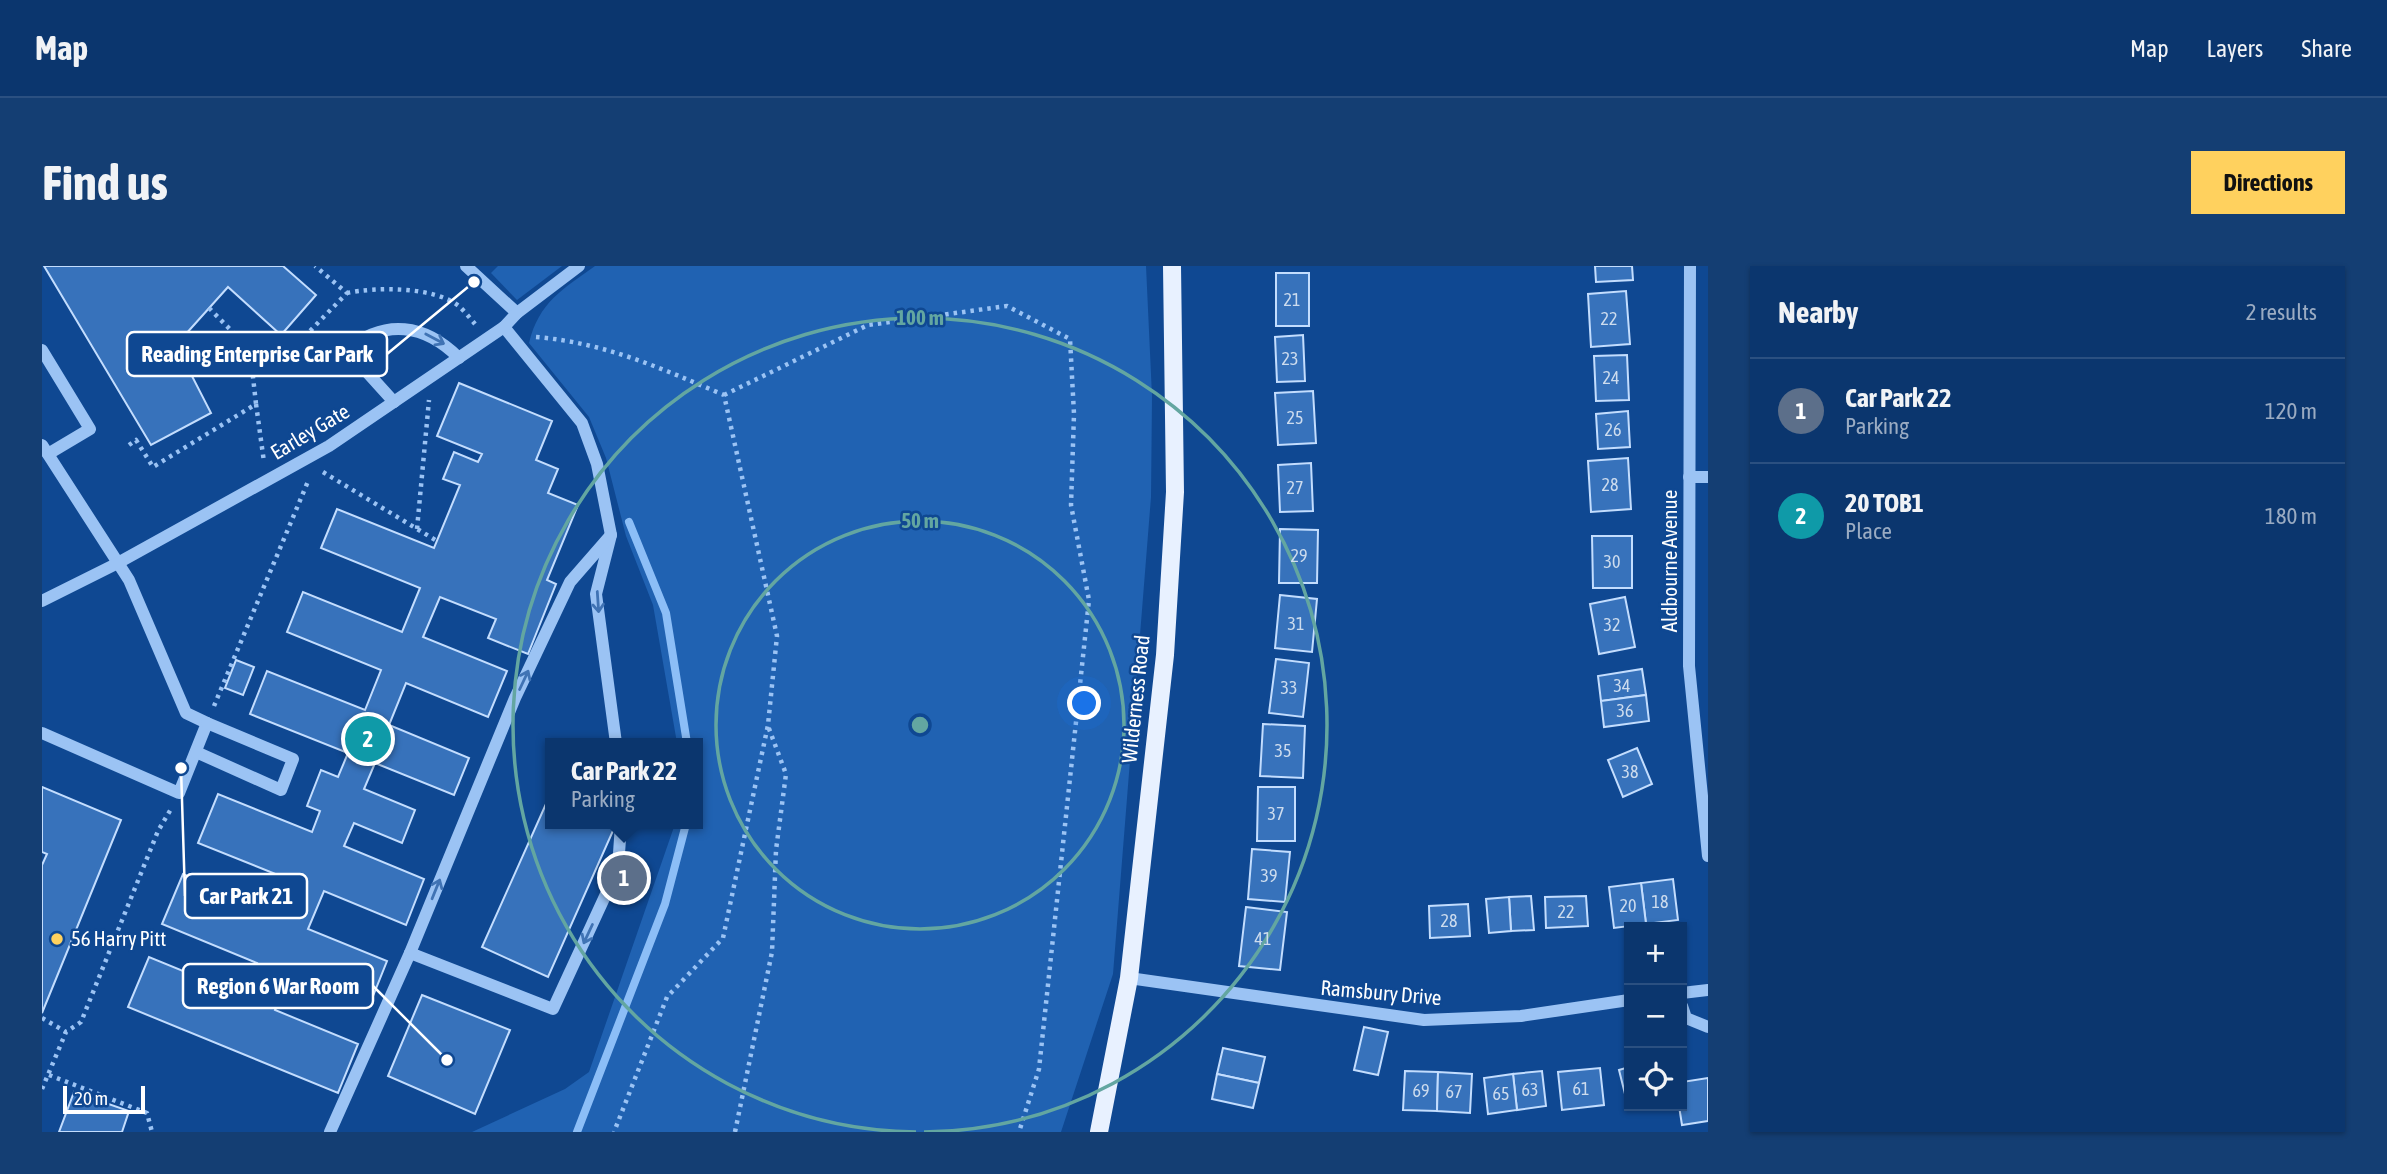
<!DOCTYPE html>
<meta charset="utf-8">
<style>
:root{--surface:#0b366e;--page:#143e73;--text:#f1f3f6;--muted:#9aabc2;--line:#2b5081;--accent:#ffd15e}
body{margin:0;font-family:"Asap Condensed",sans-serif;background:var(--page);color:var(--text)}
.controls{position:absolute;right:21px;bottom:21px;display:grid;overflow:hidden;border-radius:0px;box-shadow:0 2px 5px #0004}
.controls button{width:63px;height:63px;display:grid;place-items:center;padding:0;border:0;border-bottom:2px solid var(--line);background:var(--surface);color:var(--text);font:35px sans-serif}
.scale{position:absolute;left:21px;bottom:18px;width:82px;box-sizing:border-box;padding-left:7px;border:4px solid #fff;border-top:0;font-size:19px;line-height:24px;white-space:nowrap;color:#fff;-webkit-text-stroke:5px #0f4892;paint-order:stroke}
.you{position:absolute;left:1043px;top:438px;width:24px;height:24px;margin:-18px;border:5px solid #fff;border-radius:50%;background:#1a73e8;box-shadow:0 0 0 10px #1a73e833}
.badge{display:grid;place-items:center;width:46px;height:46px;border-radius:50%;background:var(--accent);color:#fff;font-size:23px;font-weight:700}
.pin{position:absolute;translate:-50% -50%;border:4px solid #fff;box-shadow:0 2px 7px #0006}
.popup{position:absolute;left:503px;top:472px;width:158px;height:91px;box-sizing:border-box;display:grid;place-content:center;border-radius:0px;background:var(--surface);filter:drop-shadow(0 2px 5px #0005);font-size:23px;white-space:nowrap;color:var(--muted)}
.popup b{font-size:26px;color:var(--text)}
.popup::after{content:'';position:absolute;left:50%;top:100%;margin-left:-14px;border:14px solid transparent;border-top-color:var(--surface)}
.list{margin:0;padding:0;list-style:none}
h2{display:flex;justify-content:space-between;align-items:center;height:91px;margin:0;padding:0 28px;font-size:30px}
h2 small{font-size:23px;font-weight:400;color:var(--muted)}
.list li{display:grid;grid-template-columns:46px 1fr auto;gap:21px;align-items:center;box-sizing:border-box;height:105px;padding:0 28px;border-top:2px solid var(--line)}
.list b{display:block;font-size:26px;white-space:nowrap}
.list p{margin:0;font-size:23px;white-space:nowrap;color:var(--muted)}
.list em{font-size:23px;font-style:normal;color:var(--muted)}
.icon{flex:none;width:38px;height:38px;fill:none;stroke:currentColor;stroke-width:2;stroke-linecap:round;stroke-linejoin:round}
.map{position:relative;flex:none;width:1666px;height:866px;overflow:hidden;border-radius:0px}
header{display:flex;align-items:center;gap:42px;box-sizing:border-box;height:98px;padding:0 35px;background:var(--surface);border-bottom:2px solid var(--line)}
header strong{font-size:33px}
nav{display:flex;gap:38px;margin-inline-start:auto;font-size:24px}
.intro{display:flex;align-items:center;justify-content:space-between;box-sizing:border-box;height:168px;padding:0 42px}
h1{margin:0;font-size:49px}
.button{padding:18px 32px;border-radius:0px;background:var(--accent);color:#111;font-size:24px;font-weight:700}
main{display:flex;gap:42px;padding:0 42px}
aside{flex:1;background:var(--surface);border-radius:0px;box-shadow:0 2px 5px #0004}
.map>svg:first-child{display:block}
.green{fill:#2062b2}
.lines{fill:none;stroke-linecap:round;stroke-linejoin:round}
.stream{stroke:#8cbef7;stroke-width:8}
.building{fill:#3772bb;stroke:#c3ddfe;stroke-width:2}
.path{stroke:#9bc3f4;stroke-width:4.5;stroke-dasharray:3.5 5;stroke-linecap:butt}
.minor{stroke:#9bc3f4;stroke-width:12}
.major{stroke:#e8f1ff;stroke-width:18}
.oneway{stroke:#4073b4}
.ring{fill:none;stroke:#63a6a1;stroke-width:3.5}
.poi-dot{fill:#ffd15e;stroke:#0f4892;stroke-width:2.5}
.labels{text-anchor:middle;stroke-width:5;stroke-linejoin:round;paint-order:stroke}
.number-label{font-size:18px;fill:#cddcee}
.street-label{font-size:21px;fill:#fff;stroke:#0f4892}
.poi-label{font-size:21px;fill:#fff;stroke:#0f4892;text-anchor:start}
.centre{fill:#63a6a1;stroke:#0f4892;stroke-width:3.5}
.ring-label{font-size:21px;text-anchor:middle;font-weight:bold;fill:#63a6a1;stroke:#0f4892;stroke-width:5;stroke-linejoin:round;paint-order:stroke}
.leader{fill:none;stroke:#fff;stroke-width:2.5}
.callout-dot{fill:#fff;stroke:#0f4892;stroke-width:2.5}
.callout{fill:#0f4892;stroke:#fff;stroke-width:2.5}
.callout-label{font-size:23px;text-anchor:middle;font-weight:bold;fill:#fff}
</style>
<header>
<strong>Map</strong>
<nav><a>Map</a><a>Layers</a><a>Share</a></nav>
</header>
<div class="intro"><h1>Find us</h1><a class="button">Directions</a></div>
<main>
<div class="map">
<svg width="1666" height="866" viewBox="0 0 1666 866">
<rect width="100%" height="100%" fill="#0f4892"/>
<g class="green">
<polygon points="456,0 520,0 475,34 449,7"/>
<path d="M553,0H1104L1110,130L1109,231L1071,708L1019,866H430L523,823L547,806L633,558H656V477H635L611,339L584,270L564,192L547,151L487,77C497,36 521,23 553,0Z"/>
</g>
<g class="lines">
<g class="stream">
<polyline points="587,256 624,347 645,477"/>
<polyline points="535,866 623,638 644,558"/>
</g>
</g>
<g class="building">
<polygon points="2,0 241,0 274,29 239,69 186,21 134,79 169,147 109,179"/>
<polygon points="1553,0 1590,0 1591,14 1554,16"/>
<rect x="1234" y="7" width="33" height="53"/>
<polygon points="1584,25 1588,78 1549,81 1546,28"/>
<polygon points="1261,69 1263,115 1235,116 1233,71"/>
<polygon points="1585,89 1587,134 1554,135 1552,90"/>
<polygon points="417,117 510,155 494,194 516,203 506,227 536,239 505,314 514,318 486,388 446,372 454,353 398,331 381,371 465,405 446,451 364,417 347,459 427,492 412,529 333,497 322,523 373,544 360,577 312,557 302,580 382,613 364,659 282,625 266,663 345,695 327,740 248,707 233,744 316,778 296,827 86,741 107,691 202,730 215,697 120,658 141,608 237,647 251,615 156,577 176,528 270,566 278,545 265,540 279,504 296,511 306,487 208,448 225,405 323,444 339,404 245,366 261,326 360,366 378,322 279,282 295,243 392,282 418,219 401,213 412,186 436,196 440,188 395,170"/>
<polygon points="1271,125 1274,177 1236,179 1233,127"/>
<polygon points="1586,145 1588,181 1556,183 1554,148"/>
<polygon points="1586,192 1589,243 1549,246 1546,195"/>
<polygon points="1269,197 1271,245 1238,246 1236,199"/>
<polygon points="1238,263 1276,264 1275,317 1237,317"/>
<polygon points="1550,270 1590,270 1590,322 1551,322"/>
<polygon points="1238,329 1275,333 1270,386 1233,382"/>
<polygon points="1583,331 1593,381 1557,388 1548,338"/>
<polygon points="1234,393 1267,397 1261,451 1227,447"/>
<polygon points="194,394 212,401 201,429 183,422"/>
<polygon points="1600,403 1604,429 1559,435 1556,410"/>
<polygon points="1604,429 1607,455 1562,461 1559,435"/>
<polygon points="1221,458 1263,460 1261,512 1218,510"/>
<polygon points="1595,482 1610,518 1581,531 1566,494"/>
<polygon points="0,521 79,554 0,747 0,599 5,588 0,586"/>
<polygon points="1216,521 1253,521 1253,575 1215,575"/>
<polygon points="508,529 508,558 574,558 506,711 440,681"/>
<polygon points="1210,583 1248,586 1243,636 1206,633"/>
<polygon points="1631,613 1636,654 1604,658 1599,617"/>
<polygon points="1599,617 1604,658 1572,662 1567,621"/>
<polygon points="1489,630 1492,664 1469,665 1467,631"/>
<polygon points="1544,630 1546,660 1504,662 1503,631"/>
<polygon points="1467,631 1469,665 1447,667 1444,633"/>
<polygon points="1426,638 1428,670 1388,672 1387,640"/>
<polygon points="1204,641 1245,646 1238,704 1197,700"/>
<polygon points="380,729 468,764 433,848 346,810"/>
<polygon points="1322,761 1346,766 1336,809 1312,804"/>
<polygon points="1181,782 1223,791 1217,817 1175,808"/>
<polygon points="1587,801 1587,839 1586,840 1577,804"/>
<polygon points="1558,802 1562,839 1520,844 1516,806"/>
<polygon points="1363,805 1396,806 1395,845 1361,844"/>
<polygon points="1500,805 1504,840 1475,844 1471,808"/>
<polygon points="1396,806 1430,808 1428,847 1395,845"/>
<polygon points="1175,808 1217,817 1211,842 1170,833"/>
<polygon points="1471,808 1475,844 1446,848 1442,812"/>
<polygon points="1666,812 1666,855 1640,859 1637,840 1640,840 1640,816"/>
<polygon points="32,826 87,845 80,866 17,866"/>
</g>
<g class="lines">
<g class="path">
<path d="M305,27C334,21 393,20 418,41C423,46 428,52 433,58"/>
<polyline points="167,42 229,105 305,27 273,0"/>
<path d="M494,71C564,77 618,102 682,129L735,370L726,459L681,672L625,731L572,866"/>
<polyline points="682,129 826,59 965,40 1028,73 1032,148 1029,239 1047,334 997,803 977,866"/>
<polyline points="214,138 222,196"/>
<polyline points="87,179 94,174 111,201 214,138 208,84"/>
<polyline points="281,206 395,275"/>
<polyline points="375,263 387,134"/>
<polyline points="172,440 267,213"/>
<polyline points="0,752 24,766"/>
<polyline points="7,809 105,847 110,866"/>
<polyline points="0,823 24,766 39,756 116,565 129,543"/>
<polyline points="693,866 730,686 734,584 744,508 726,460"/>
</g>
<g class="minor">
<polyline points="424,0 475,47"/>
<polyline points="1648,0 1647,400 1666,590"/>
<polyline points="462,61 540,157 555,198 569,269 554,328 574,477"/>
<polyline points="0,84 48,163 6,188"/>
<path d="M352,136L305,84C343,52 383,58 417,92"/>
<polyline points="0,179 87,314 144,447 165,457 137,527 0,467"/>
<polyline points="1647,211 1666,211"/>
<polyline points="0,335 74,298 287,180 462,61 475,47 537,0"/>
<polyline points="154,486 239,524 251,493 165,457"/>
<polyline points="368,687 511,743 576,602 579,558"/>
<polyline points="1087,712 1382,754 1479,750 1587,734"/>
<polyline points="1640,727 1666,724"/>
<polyline points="1640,740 1644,752 1666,761"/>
<polyline points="288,866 368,687 473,432 528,316 569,269"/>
</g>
<polyline class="major" points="1057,866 1087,712 1123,389 1133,226 1130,0"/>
</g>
<defs><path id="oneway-shaft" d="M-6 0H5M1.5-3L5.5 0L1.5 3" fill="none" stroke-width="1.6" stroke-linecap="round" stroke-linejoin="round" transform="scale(1.75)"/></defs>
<g class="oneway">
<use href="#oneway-shaft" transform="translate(393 73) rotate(28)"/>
<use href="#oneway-shaft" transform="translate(556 336) rotate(86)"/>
<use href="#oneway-shaft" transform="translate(482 414) rotate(-65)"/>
<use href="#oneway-shaft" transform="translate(394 623) rotate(-68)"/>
<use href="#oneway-shaft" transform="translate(546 668) rotate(115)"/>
</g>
<g class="ring">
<circle cx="878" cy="459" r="204"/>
<path d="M874 866A407 407 0 1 1 882 866"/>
</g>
<circle class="poi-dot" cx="15" cy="673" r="7"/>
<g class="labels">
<g class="number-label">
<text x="1250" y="40">21</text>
<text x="1567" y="59">22</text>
<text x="1248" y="99">23</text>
<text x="1569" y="118">24</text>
<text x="1253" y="158">25</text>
<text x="1571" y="170">26</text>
<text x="1568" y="225">28</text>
<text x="1253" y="228">27</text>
<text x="1257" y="296">29</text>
<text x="1570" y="302">30</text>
<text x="1254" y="364">31</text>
<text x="1570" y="365">32</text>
<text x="1580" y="426">34</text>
<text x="1247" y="428">33</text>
<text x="1583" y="451">36</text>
<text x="1241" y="491">35</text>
<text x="1588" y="512">38</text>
<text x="1234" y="554">37</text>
<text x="1227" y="616">39</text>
<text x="1618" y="642">18</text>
<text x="1586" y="646">20</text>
<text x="1524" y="652">22</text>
<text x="1407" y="661">28</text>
<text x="1221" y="679">41</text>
<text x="1539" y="829">61</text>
<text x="1488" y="830">63</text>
<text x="1379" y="831">69</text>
<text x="1412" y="832">67</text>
<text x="1459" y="834">65</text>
</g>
<g class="street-label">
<text transform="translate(268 166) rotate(-31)" y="7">Earley Gate</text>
<text transform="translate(1628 295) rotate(-90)" y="7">Aldbourne Avenue</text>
<text transform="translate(1094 433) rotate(-84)" y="7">Wilderness Road</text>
<text transform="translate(1339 727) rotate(5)" y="7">Ramsbury Drive</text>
</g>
<g class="poi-label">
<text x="29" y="680">56 Harry Pitt</text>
</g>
</g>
<circle cx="878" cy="459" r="10" class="centre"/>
<g class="ring-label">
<text x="878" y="59">100 m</text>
<text x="878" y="262">50 m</text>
</g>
<path class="leader" d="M432 16L345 88M139 502L143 630M405 794L331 720"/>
<g class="callout-dot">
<circle cx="432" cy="16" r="7"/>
<circle cx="139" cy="502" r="7"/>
<circle cx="405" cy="794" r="7"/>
</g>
<g class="callout">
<rect x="85" y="66" width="260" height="44" rx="7"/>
<rect x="143" y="608" width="122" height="44" rx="7"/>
<rect x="141" y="698" width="190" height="44" rx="7"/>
</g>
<g class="callout-label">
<text x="215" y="96">Reading Enterprise Car Park</text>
<text x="204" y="638">Car Park 21</text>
<text x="236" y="728">Region 6 War Room</text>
</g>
</svg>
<div class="controls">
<button>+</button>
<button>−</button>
<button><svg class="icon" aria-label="locate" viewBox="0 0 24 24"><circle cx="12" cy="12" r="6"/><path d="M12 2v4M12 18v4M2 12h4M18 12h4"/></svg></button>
</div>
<div class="scale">20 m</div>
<div class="you"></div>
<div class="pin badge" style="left:582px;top:612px;background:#5c6f8a">1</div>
<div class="popup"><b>Car Park 22</b>Parking</div>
<div class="pin badge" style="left:326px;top:473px;background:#0f9aa8">2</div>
</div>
<aside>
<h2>Nearby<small>2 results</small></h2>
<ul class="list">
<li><span class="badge" style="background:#5c6f8a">1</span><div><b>Car Park 22</b><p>Parking</p></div><em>120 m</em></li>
<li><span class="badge" style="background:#0f9aa8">2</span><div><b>20 TOB1</b><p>Place</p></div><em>180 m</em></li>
</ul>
</aside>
</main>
